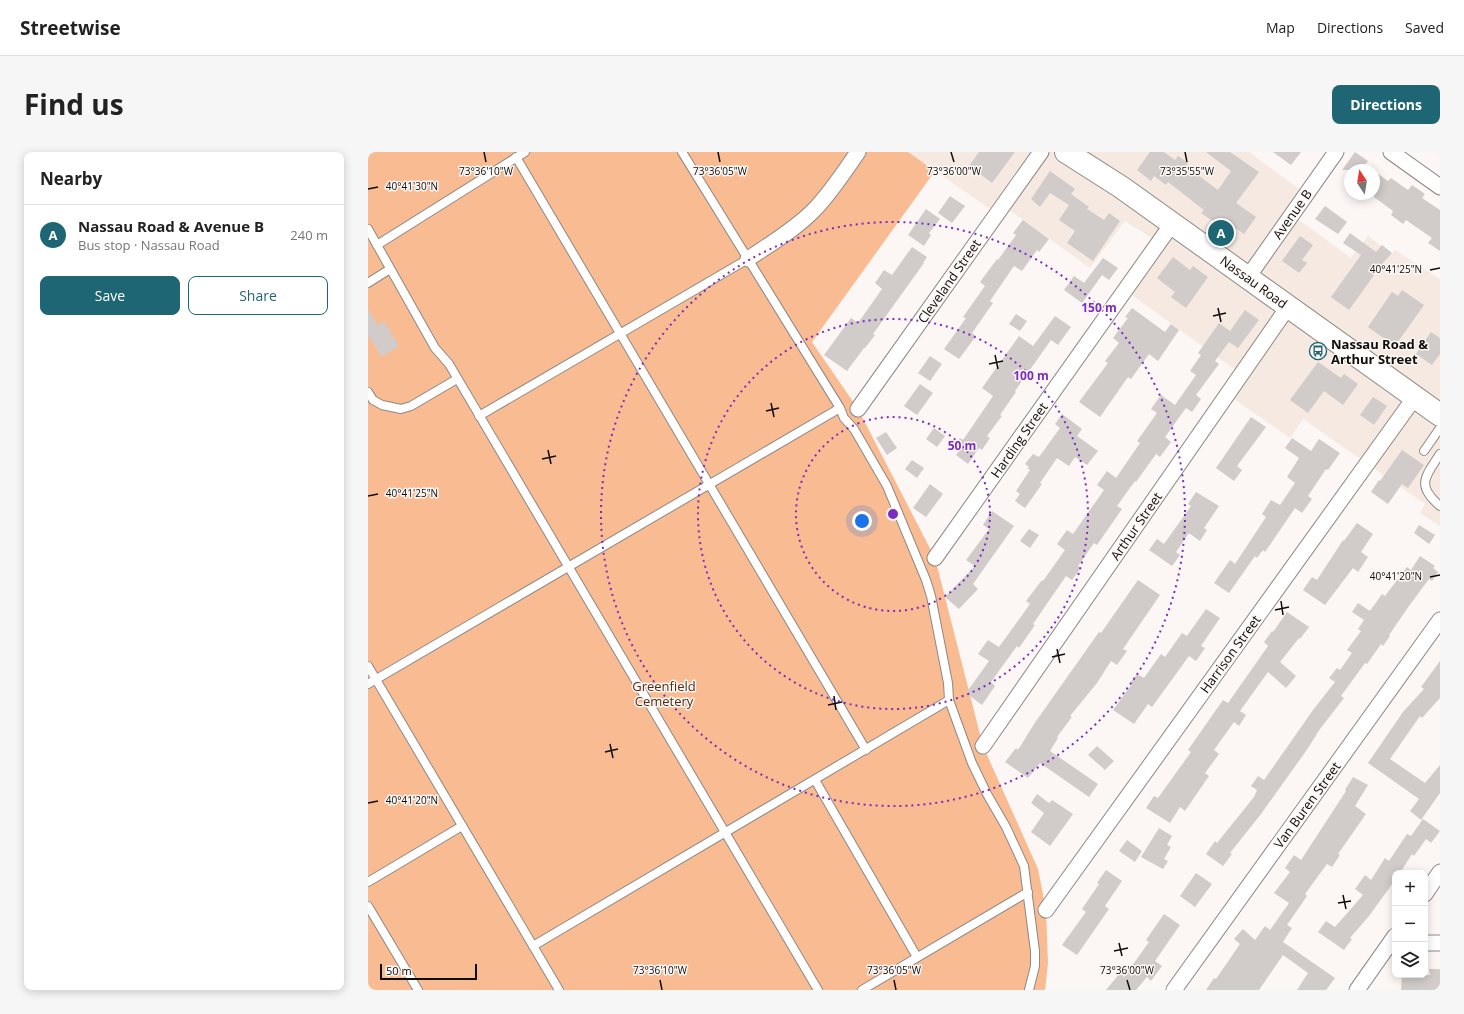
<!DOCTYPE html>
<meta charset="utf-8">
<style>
:root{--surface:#fff;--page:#f6f6f6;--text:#222;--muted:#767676;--line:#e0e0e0;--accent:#1f6675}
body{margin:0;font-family:"Open Sans",sans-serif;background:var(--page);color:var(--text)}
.controls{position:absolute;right:12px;bottom:12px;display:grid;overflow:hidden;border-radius:8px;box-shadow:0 2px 10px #0003}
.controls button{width:36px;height:36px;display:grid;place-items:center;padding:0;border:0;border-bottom:1px solid var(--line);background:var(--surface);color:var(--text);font:20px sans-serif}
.compass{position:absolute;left:976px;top:12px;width:36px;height:36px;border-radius:50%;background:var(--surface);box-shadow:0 2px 10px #0003;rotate:348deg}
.scale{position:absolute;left:12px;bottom:10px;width:97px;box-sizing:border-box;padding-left:4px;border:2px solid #0e0d0c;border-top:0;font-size:11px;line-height:14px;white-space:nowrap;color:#0e0d0c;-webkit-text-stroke:3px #fcf7f4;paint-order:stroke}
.you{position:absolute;left:494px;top:369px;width:14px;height:14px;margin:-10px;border:3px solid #fff;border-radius:50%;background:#1a73e8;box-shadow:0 0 0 6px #1a73e833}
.badge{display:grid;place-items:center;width:26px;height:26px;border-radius:50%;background:var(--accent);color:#fff;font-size:13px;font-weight:700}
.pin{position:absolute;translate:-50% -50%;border:2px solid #fff;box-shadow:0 1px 4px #0006}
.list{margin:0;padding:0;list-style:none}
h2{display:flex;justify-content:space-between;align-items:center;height:52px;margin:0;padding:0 16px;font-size:17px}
h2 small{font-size:13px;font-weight:400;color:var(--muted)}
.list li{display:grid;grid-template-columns:26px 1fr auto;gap:12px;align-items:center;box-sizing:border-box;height:60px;padding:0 16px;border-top:1px solid var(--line)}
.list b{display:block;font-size:15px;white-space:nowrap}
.list p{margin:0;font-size:13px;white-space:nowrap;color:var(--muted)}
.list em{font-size:13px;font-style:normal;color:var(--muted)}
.actions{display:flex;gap:8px;padding:12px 16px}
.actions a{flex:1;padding:9px 0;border:1px solid var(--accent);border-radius:8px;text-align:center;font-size:14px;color:var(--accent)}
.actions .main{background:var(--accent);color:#fff}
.icon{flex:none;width:22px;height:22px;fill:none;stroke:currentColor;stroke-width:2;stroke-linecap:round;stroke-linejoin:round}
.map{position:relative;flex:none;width:1072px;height:838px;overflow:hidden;border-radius:8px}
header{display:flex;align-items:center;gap:24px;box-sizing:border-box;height:56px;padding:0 20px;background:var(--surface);border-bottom:1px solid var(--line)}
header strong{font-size:19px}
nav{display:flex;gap:22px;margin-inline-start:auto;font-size:14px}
.intro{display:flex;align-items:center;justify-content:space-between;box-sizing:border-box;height:96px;padding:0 24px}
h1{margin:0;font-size:28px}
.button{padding:10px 18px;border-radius:8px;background:var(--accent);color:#fff;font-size:14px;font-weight:700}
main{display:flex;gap:24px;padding:0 24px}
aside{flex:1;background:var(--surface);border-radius:8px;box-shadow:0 2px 10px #0003}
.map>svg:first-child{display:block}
.built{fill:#f5e9e2}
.green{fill:#f9bb92}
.building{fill:#d1ccc9}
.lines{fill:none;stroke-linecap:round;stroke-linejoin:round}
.service-casing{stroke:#8d8885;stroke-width:10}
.minor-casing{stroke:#8d8885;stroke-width:17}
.primary-casing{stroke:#8d8885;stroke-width:24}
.service{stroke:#fff;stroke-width:8}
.minor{stroke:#fff;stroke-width:15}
.primary{stroke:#fff;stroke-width:22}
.ticks{fill:none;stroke:#0e0d0c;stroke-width:1.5}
.ring{fill:none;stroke:#7b2cbf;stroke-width:2;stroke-dasharray:2 4}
.labels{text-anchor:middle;stroke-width:3;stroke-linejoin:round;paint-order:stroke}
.street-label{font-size:13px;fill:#0e0d0c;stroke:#fcf7f4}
.poi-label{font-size:13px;font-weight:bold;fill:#0e0d0c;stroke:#fcf7f4;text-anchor:start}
.park-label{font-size:13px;fill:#502e16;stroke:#fcf7f4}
.ticks-label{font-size:10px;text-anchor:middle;fill:#0e0d0c;stroke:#fcf7f4;stroke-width:3;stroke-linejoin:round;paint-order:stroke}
.centre{fill:#7b2cbf;stroke:#fcf7f4;stroke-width:2}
.ring-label{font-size:12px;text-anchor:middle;font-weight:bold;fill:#7b2cbf;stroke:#fcf7f4;stroke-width:3;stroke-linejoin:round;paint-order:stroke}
</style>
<header>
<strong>Streetwise</strong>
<nav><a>Map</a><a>Directions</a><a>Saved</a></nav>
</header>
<div class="intro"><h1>Find us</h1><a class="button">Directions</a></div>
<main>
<aside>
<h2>Nearby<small></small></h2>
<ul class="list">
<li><span class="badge">A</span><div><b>Nassau Road &amp; Avenue B</b><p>Bus stop · Nassau Road</p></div><em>240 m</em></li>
</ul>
<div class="actions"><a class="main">Save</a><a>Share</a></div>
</aside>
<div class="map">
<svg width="1072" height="838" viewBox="0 0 1072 838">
<rect width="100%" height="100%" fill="#fcf7f4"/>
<polygon class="built" points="540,0 881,0 938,42 923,62 983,106 1000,84 1024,102 1027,98 1072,127 1072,374 1052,361 1057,352 935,267 922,286 863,245 877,225 757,138 790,90 757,69 722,116 636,54 629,62"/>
<polygon class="green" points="0,0 540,0 567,19 444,190 490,257 567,406 615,594 670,717 678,758 680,811 677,838 0,838"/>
<g class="building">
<polygon points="611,0 647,0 624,31 601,14"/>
<polygon points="782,0 796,0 807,8 810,4 820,11 818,14 850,38 863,19 838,0 862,0 891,20 868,51 888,65 876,82 856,68 852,74 833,61 836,58 800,30 798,33 786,24 783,29 769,18"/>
<polygon points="905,0 933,0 923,13"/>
<polygon points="987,0 1000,9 993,18 974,18"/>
<polygon points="682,19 707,37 703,42 721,55 719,57 736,68 741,61 752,69 725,109 699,91 707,79 691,68 701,53 682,41 672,55 663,47"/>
<polygon points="1006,19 1020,29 1023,26 1040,38 1044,33 1057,42 1054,46 1072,58 1072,99 1060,91 1064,86 1038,68 1035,72 1023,63 1025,59 1006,45"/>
<polygon points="582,44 597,54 584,71 570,61"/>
<polygon points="957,54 979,70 970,82 947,67"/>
<polygon points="558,57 572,67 561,81 563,83 556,94 540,83"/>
<polygon points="655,68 681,87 671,100 669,98 654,119 646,114 622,149 625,151 604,181 608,184 591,207 576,197 598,166 595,165 617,134 612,130 629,107 630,108 648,83 645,81"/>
<polygon points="982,81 1008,100 1014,93 1024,101 1014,112 981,158 963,145 993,103 975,91"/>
<polygon points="932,84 945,93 934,108 939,111 931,121 914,109"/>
<polygon points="544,95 559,105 555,111 556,111 505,182 507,183 497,196 496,196 479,219 456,203 483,166 490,171 514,137 507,131 516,118 524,123"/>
<polygon points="805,105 822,118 825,114 840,125 818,156 803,145 807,140 789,126"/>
<polygon points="735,106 750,116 741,128 734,123 714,151 696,138 706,124 716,131"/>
<polygon points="1034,138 1056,153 1027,194 1000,175 1024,140 1030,144"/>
<polygon points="764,156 797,180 803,172 811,178 790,209 781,202 763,227 760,225 732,265 711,250 740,211 737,209 751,191 745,186 760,166 757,165"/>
<polygon points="0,157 10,173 16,169 31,194 14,205 0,183"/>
<polygon points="877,158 891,168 870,196 861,190 847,209 851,212 828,243 833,247 824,260 818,256 797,285 803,290 792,305 788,302 768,330 767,329 749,354 754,357 729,393 726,391 710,414 713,416 704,428 698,424 665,472 667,473 651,496 649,494 623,530 627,534 614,553 598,541 621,509 610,502 620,488 631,495 662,452 658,449 674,428 675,429 697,398 689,392 699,378 705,382 736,338 729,333 739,319 748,326 772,291 769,289 789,261 783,257 793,243 807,253 828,223 822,219 833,203 830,201 851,171 862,179"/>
<polygon points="648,162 659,169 652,179 641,172"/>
<polygon points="687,164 703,175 690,193 683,188 647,239 648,240 632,263 634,264 619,284 622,286 614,298 611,296 600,312 588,303 591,299 586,296 592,286 595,288 625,244 614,236 651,184 665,194"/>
<polygon points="1063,180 1072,186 1072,202 1064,213 1048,202"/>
<polygon points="562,204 574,212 562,229 550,221"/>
<polygon points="950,210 973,226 976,222 990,232 975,253 956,239 940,261 922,248"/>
<polygon points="552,232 565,241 549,263 536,254"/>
<polygon points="1005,245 1019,254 1006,273 992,263"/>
<polygon points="694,262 714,277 709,284 730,299 719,313 707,305 701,314 689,306 672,331 674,332 657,356 647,349 652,342 648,339 662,318 659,316 661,315 657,312 665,302 671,305 692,276 687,272"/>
<polygon points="883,265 898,275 869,314 874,318 866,329 848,316"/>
<polygon points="566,276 577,284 569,295 558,287"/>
<polygon points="518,280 529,296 519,303 508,286"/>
<polygon points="924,286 943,299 951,287 972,301 960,318 958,317 940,344 944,347 934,361 927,356 897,400 895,398 889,406 887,404 861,441 846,431 862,408 867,412 898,365 894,362 903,348 912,353 927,331 919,325 931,306 917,296"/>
<polygon points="1034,298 1056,313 1040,336 1034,332 1020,352 1003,340 1011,328 1012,329"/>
<polygon points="544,308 556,316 549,326 537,317"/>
<polygon points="562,332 575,342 558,365 545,356"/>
<polygon points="828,340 851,354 836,376 839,378 832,389 821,381 808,400 812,403 804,414 781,398 789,387 796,392 823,354 820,352"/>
<polygon points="624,359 646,374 605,432 610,437 591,457 577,445 607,414 598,408 621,377 615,373"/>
<polygon points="989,371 1005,382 993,400 1000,405 990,420 985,416 957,453 935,438 944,425 949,428 975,388 976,389"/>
<polygon points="1051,373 1067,383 1061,392 1046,381"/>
<polygon points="661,377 671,383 662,396 652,389"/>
<polygon points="1052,404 1067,414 1065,416 1070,420 1064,429 1061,427 1041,454 1021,483 1022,484 1015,494 1013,492 999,512 997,511 973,544 976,546 952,577 938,599 893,662 862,701 864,702 855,714 838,702 847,689 849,691 886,645 889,638 883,634 890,624 896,628 945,558 967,530 961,526 969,516 972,518 984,501 979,498 993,479 990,477 996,468 984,460 990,451 1002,459 1014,442 1017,444 1039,415 1043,418"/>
<polygon points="770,428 792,443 755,497 759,499 749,513 743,509 729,531 702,564 704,565 689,585 690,586 682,599 730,632 721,645 672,611 660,626 637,610 648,596 650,598 666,572 690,538 731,480 733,481"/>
<polygon points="838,457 852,466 833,494 837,496 828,509 821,504 784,555 780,552 766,572 745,558 764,532 762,531 769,522 776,526 793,502 797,505 814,481 819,484"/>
<polygon points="919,460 941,475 932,487 931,486 912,510 928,524 918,536 900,520 872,559 878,563 871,574 866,570 846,598 851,602 837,621 841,624 817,659 812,655 802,671 778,656 786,644 790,646 805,625 823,600 820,598 855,548 860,551 900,494 896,490 904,479 905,480"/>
<polygon points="1072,509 1072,546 1054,566 1052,564 1022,607 1057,631 1072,613 1072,641 1053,668 1042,659 1051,647 1000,611 1035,560 1056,537 1053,535"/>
<polygon points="729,594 746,609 737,618 720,603"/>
<polygon points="985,625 1000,633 987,654 998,662 970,702 972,703 964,715 959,712 937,742 939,744 919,773 924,776 915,790 967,826 958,838 929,838 940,821 915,803 891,838 838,838 846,826 848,827 872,792 866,787 875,777 887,788 897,774 902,778 921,751 906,741 922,720 917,716 926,703 933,708 978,639 977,638"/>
<polygon points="669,642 681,651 684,648 705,662 682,694 663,680 676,661 663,651"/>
<polygon points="1055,667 1072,679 1063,691 1058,687 1046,704 1044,702 1032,721 1027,721 1027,728 1001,764 982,786 984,787 976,798 950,780 958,769 967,775 995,743 987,737 997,723 1003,728 1017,706 1021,709 1039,682 1043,684"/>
<polygon points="791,676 804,684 799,693 803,695 796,707 800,709 795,717 773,705"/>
<polygon points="759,688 774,699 767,710 751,699"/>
<polygon points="738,718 754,729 737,754 741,757 709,803 694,793 718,760 714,757 731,732 729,731"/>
<polygon points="828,721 844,732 827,755 812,744"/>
<polygon points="796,762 812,773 787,809 794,814 783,829 779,825 768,838 738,838 752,821 756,825 781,790 778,788"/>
<polygon points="1061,817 1072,817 1072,838 1033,838 1034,823 1062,823"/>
</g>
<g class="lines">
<g class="service-casing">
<g id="service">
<polyline points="148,5 498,598"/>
<polyline points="0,77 67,196 81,212 450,838"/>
<polyline points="9,93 157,0"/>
<polyline points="0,131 22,117"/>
<polyline points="0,240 5,248 14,253 33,257 43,254 89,227"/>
<polyline points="111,264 380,107"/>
<polyline points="1056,299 1072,276"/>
<path d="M1072,302C1058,324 1047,333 1072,354"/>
<polyline points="0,514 191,838"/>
<polyline points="0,532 472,256"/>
<polyline points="581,548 604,611 619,642 638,675 656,714 667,799 667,814 661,838"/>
<polyline points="447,628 549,805"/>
<polyline points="0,730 94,674"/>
<polyline points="0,754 50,838"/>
<polyline points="165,794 581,548 580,531 563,444 558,428 519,334 486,277 476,266 472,256 314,0"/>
<polyline points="494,838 660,740"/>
</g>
</g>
<g class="minor-casing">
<g id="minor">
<polyline points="1023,0 1072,35"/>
<path d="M380,107C402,92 426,78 445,59C462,42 476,20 490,0"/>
<polyline points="880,125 968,0"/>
<polyline points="490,257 673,0"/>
<polyline points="567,406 804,72"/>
<polyline points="615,594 920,155"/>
<polyline points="1057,742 1072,720"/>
<polyline points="678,758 1047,245"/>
<polyline points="1057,791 1072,791"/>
<polyline points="806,838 1072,468"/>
<polyline points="989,838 1027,784"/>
</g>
</g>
<g class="primary-casing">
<polyline id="primary" points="698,0 753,35 1072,263"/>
</g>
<use href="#service" class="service"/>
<use href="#minor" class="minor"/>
<use href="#primary" class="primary"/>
</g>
<path class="ticks" d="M116,0L118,10M350,0L352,10M583,0L586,10M817,0L819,10M0,37L10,35M1062,118L1072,116M850,156L853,170M845,164L858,161M627,203L630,217M621,212L635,209M403,251L406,265M398,259L411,256M180,298L183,312M174,307L188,304M0,344L10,342M1062,425L1072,423M913,449L915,463M907,458L921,455M689,497L692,511M684,505L697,502M466,544L468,558M460,553L474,550M242,592L245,606M237,600L250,597M0,651L10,649M975,743L978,757M970,751L983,749M751,791L754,804M746,799L760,796M292,828L294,838M526,828L528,838M759,828L762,838"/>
<g class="ring">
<circle cx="525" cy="362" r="97"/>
<circle cx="525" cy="362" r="195"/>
<circle cx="525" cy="362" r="292"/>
</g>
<defs>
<g id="bus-ring" transform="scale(0.9)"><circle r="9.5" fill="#fcf7f4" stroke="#1f6675" stroke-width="1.5"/><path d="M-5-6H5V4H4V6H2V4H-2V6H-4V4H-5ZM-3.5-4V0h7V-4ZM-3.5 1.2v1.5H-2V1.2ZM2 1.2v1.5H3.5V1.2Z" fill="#1f6675"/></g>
</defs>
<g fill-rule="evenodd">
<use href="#bus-ring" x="950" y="199"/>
</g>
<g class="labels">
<g class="street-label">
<text transform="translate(924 62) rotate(-55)" y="5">Avenue B</text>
<text transform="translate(581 129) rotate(-55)" y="5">Cleveland Street</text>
<text transform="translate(886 130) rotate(36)" y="5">Nassau Road</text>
<text transform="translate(651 288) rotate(-55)" y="5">Harding Street</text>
<text transform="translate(768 374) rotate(-55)" y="5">Arthur Street</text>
<text transform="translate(862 502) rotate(-54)" y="5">Harrison Street</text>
<text transform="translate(939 653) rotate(-54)" y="5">Van Buren Street</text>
</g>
<g class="poi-label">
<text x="963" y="197">Nassau Road &amp;<tspan x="963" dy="15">Arthur Street</tspan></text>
</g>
<g class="park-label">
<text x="296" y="539">Greenfield<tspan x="296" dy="15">Cemetery</tspan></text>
</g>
</g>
<g class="ticks-label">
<text x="118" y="23">73°36'10"W</text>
<text x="352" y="23">73°36'05"W</text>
<text x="586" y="23">73°36'00"W</text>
<text x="819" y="23">73°35'55"W</text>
<text x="44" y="38">40°41'30"N</text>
<text x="1028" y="121">40°41'25"N</text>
<text x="44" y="345">40°41'25"N</text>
<text x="1028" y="428">40°41'20"N</text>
<text x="44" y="652">40°41'20"N</text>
<text x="292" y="822">73°36'10"W</text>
<text x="526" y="822">73°36'05"W</text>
<text x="759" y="822">73°36'00"W</text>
</g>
<circle cx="525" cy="362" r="6" class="centre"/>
<g class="ring-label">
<text x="731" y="160">150 m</text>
<text x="663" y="228">100 m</text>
<text x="594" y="298">50 m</text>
</g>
</svg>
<div class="controls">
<button>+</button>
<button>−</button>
<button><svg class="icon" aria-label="layers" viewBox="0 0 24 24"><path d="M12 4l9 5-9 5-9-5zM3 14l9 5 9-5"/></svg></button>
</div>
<svg class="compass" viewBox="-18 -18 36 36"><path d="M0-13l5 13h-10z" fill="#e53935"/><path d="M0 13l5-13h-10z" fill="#767676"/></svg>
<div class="scale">50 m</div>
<div class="you"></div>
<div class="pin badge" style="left:853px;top:81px">A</div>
</div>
</main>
